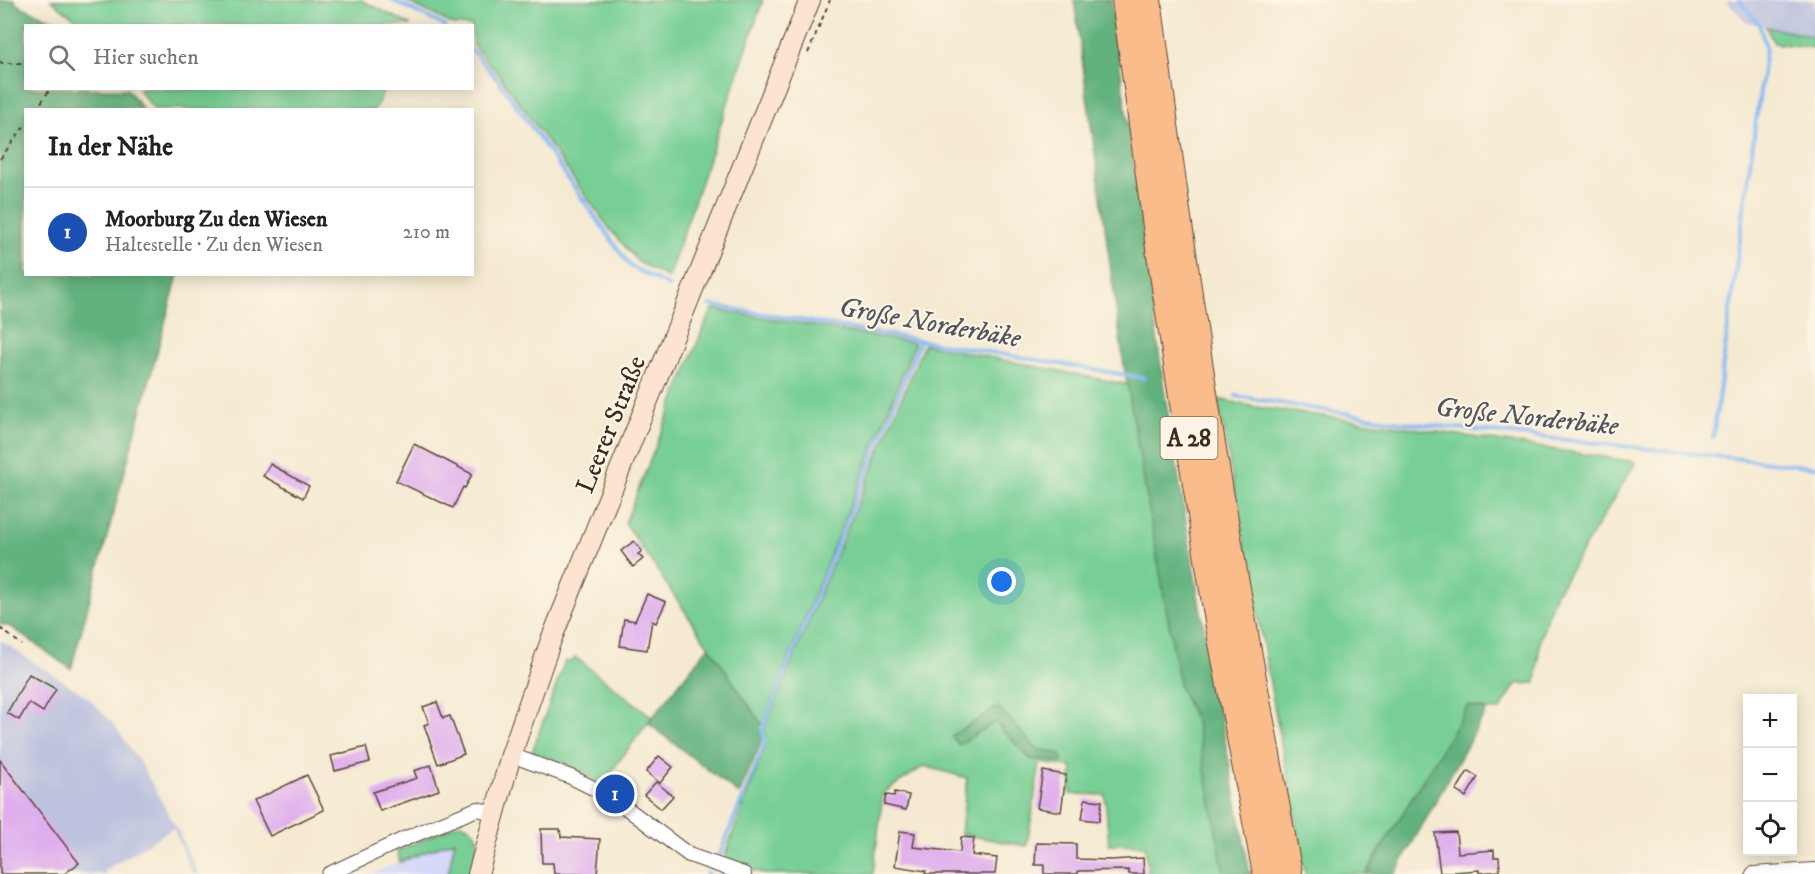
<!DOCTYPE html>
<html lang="de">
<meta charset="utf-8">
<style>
:root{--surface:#fff;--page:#f6f6f6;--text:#222;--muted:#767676;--line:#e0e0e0;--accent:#b45309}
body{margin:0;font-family:"IM FELL DW Pica",serif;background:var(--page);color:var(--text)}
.controls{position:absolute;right:18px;bottom:18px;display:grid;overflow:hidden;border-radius:0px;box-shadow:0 3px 15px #0003}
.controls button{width:54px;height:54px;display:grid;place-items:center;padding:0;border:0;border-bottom:2px solid var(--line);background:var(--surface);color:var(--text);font:30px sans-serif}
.you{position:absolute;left:1002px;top:582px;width:21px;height:21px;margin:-15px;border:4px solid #fff;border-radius:50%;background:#1a73e8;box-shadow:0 0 0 9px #1a73e833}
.badge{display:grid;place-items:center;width:39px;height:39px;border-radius:50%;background:var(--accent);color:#fff;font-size:20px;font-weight:700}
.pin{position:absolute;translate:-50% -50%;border:3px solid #fff;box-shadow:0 2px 6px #0006}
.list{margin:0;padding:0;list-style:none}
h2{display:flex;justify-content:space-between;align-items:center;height:78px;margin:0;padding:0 24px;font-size:26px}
h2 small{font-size:20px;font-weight:400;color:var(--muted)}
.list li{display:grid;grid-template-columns:39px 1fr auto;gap:18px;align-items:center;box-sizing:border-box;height:90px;padding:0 24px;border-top:2px solid var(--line)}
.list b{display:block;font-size:22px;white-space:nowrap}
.list p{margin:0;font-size:20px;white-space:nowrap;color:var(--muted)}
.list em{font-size:20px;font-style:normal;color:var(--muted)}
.icon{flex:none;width:33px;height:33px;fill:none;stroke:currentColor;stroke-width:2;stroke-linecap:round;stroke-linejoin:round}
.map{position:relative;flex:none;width:1815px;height:874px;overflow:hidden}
.search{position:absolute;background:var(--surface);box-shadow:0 3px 15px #0003;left:24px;top:24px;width:450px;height:66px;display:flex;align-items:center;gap:15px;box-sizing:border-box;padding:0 21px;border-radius:0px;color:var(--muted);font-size:22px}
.panel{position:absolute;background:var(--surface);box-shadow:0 3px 15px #0003;left:24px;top:108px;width:450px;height:168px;border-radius:0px}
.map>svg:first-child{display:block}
.built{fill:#d5d8f9}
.industrial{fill:#bdc3de}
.green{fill:#78cf95;stroke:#5a7c5a;stroke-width:1.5}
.forest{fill:#62b27e;stroke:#4e6e4e;stroke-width:1.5}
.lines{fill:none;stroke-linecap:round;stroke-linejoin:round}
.stream{stroke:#87baf4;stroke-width:4}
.building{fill:#dfaeed}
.street-casing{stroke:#574739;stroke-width:16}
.secondary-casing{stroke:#574739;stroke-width:22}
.highway-casing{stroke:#574739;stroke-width:28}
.path{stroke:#574739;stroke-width:2;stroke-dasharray:4.5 4.5;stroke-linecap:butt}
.street{stroke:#fff;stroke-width:14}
.secondary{stroke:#fde4d1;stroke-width:20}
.highway{stroke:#fabc8b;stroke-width:26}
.labels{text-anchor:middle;stroke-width:4.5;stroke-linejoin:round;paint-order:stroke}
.shield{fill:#fcf5e5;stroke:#75675a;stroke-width:1.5}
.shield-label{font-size:24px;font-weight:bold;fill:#3b2a1e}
.street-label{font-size:26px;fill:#3b2a1e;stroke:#fcf5e5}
.water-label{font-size:27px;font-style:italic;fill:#52555e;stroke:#fcf5e5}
</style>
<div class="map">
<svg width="1815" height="874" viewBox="0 0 1815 874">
<rect width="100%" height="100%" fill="#fcf5e5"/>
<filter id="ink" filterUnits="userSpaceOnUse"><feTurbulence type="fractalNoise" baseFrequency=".0167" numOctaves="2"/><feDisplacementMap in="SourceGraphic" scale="12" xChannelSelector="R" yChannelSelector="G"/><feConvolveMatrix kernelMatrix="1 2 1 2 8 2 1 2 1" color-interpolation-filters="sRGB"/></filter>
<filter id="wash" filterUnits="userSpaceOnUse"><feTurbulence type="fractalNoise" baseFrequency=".008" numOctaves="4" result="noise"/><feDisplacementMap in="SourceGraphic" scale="24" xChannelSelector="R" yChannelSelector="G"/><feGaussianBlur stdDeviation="1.35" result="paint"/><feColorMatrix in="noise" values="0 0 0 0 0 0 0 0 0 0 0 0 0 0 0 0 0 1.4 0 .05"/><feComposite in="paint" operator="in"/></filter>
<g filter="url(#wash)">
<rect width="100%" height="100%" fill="#f5ead1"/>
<polygon class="built" points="456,840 448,874 372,874 424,851"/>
<g class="industrial">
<polygon points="1726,0 1815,0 1815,37 1746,22"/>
<polygon points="0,640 89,698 115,726 141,764 176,827 198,874 193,874 173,828 104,871 106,874 0,874"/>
</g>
<g class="green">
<polygon points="51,0 361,0 411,25 84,25"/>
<polygon points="404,0 763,0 668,278 638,262 609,228 500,76 473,45 472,26 454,25"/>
<polygon points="1766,27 1815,37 1815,48 1774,43"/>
<polygon points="138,89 385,89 374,110 154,109"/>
<polygon points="713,309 915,343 762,725 625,523 704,326"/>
<polygon points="924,344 1129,385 1180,688 1196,722 1226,874 1148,874 1145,845 1109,844 1105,795 1070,794 1072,767 1040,763 1027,846 961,834 967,778 924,766 883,793 873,874 765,874 726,862 726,852 766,744 764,729"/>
<polygon points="1218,399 1255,407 1406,427 1636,462 1554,597 1540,639 1536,683 1516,684 1500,710 1487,710 1468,706 1366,874 1305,874"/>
<polygon points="575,657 652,717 602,784 565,764 532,752 565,661 572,662"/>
<path d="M460,823C487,831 476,853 471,874H448L455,840L400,862L397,851Z"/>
</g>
<g class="forest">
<polygon points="0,0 15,0 16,4 63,25 26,26 26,88 127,89 143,109 26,110 26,274 178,275 71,669 11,627 0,624"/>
<polygon points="1074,0 1111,0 1164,389 1200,606 1250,874 1224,874 1196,722 1180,688 1124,366"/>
<polygon points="709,646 762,725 761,743 739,794 648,723"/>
<polygon points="1468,706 1487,710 1395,874 1366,874"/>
<polygon points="998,707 1037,749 1061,754 1062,762 1030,759 995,722 959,745 951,736"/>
</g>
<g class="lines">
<g class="stream">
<polyline points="392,0 445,26"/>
<polyline points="472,50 499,81 630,266 669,286"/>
<polyline points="710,305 1144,378"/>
<polyline points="1236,396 1400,422 1815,467"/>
<polyline points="1713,437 1766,47 1759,24 1739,0"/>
<polyline points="719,856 765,743 762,729 920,341"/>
<polyline points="707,874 707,873"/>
</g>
</g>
<g id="blocks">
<g class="building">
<polygon points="414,444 472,474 465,488 463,487 453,508 396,481"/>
<polygon points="270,464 309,486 303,498 263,476"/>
<polygon points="634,541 642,551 638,554 643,559 633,567 621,551"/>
<polygon points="647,594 666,602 656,623 652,621 647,650 620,646 624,619 635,621"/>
<polygon points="29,674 56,689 43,712 29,703 19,720 7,713"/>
<polygon points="437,702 443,718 450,716 464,754 438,764 424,725 429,723 423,707"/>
<polygon points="366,747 370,762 335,771 331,756"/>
<polygon points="659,756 673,767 660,783 646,772"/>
<polygon points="0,760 79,863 64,874 0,874"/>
<polygon points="431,765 439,790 380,811 373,792 417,778 414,771"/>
<polygon points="1043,771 1066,775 1061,812 1037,808"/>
<polygon points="1468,771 1478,777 1466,797 1456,791"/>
<polygon points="307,775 324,810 270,836 253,801"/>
<polygon points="656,782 673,796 661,809 644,795"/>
<polygon points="895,792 909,795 906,810 884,805 886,795 894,796"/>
<polygon points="1085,799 1102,801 1099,821 1082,819"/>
<polygon points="541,829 560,829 561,837 600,839 597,874 554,874 553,863 542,863"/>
<polygon points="900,831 915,833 913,847 960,852 961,837 974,838 972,855 997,858 995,874 925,874 926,871 895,866"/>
<polygon points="1456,832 1458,853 1494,850 1494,857 1499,857 1500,871 1479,873 1479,870 1440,873 1435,833"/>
<polygon points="1036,843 1076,844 1076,859 1111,860 1143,858 1144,874 1129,874 1128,870 1078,871 1078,874 1044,874 1044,865 1035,865"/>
</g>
</g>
</g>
<g filter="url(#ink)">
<use href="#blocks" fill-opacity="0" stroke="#574739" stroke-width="1.5"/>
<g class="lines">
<g class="street-casing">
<g id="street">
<polyline points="511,755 571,777 613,798 689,855 744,874"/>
<polyline points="329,874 404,839 477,809 494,813"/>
<polyline points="1753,874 1815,870"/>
</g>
</g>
<g class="secondary-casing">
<polyline id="secondary" points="478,874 511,755 551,640 810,0"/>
</g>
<g class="highway-casing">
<g id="highway">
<polyline points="1125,0 1159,248 1183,403 1219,627 1266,874"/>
<path d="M1148,0C1166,134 1184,267 1205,400C1230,559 1260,716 1289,874"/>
</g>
</g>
<g class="path">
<polyline points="808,53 830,0"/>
<polyline points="0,61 1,63 26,63"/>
<polyline points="36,110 51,88"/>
<polyline points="0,159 26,124"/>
<polyline points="0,628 22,645"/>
</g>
<use href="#street" class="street"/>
<use href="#secondary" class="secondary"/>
<use href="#highway" class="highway"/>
</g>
</g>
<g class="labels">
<rect class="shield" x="1160.5" y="417" width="57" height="42" rx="4.5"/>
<g class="shield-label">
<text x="1189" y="446">A 28</text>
</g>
<g class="street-label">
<text transform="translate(610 424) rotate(-68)" y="9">Leerer Straße</text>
</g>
<g class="water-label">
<text transform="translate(930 322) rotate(10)" y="9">Große Norderbäke</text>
<text transform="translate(1527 416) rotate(6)" y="9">Große Norderbäke</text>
</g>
</g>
</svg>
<div class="controls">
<button>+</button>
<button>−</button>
<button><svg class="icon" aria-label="locate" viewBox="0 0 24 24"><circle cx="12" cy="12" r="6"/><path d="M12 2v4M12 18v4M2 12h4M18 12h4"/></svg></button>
</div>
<div class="you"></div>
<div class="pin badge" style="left:615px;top:794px;background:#1a4fb4">1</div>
<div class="search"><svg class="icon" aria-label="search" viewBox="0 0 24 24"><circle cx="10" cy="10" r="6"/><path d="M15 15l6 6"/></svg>Hier suchen</div>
<section class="panel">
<h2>In der Nähe<small></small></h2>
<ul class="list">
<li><span class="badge" style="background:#1a4fb4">1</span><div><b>Moorburg Zu den Wiesen</b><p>Haltestelle · Zu den Wiesen</p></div><em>210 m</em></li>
</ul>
</section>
</div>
